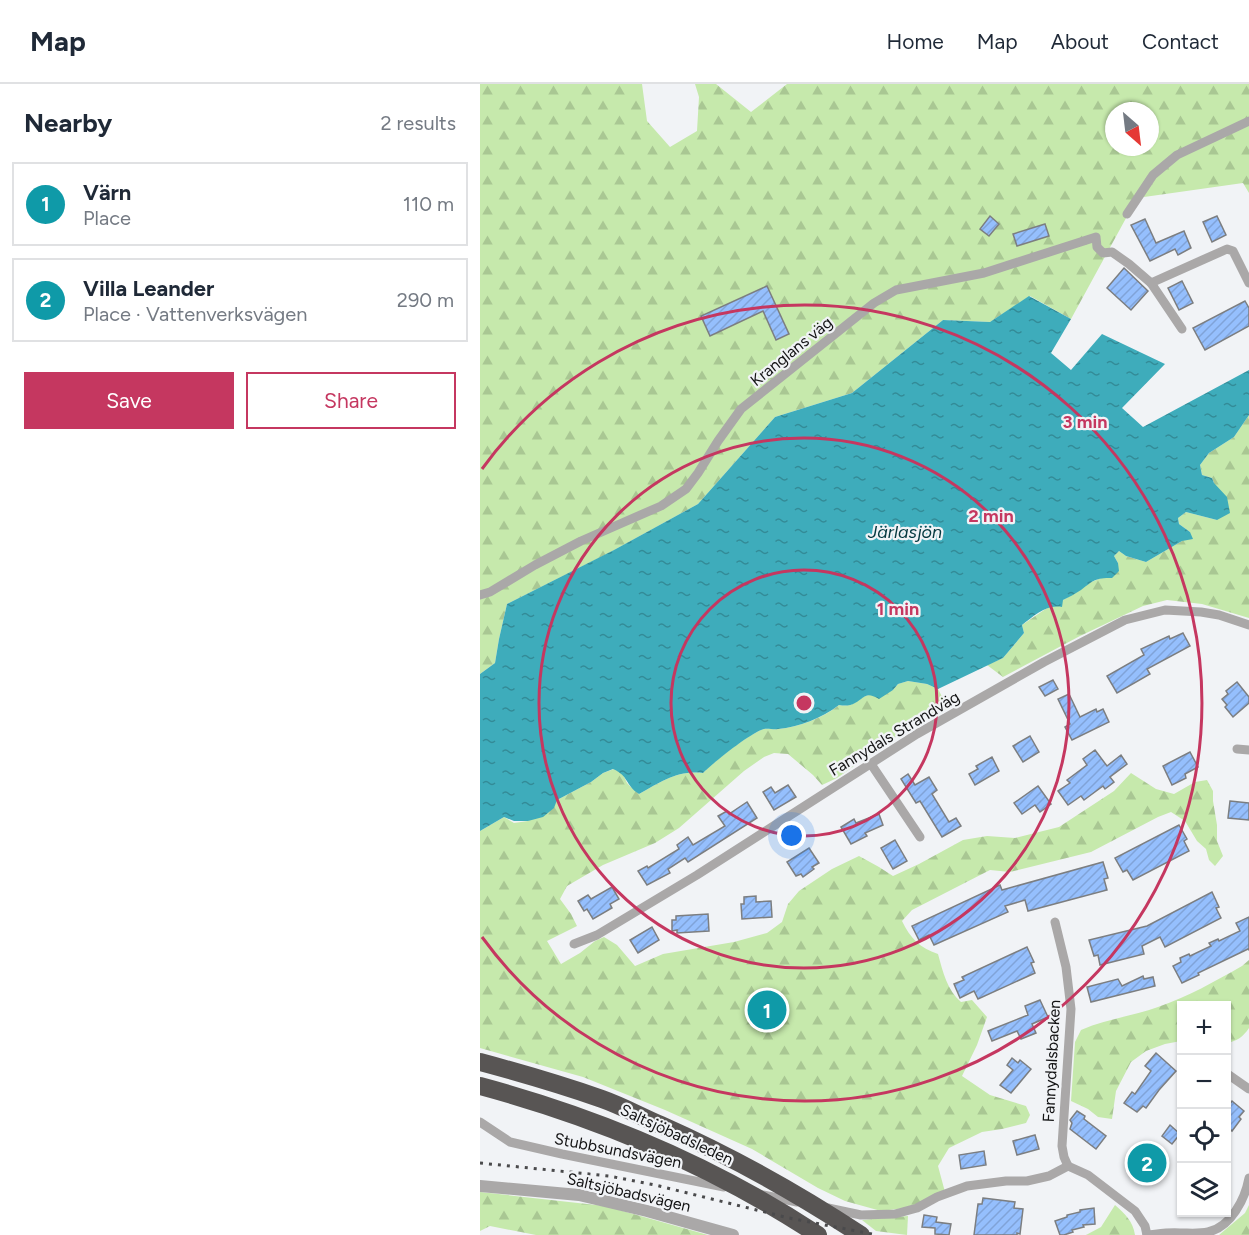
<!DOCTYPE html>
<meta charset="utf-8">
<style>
:root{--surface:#fff;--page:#f2f2f3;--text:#1f2937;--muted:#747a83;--line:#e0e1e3;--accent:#c53760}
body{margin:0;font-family:Figtree,sans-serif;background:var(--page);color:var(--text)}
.controls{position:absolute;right:18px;bottom:18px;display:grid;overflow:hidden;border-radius:0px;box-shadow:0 2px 4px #0004}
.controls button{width:54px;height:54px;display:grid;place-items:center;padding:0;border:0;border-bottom:2px solid var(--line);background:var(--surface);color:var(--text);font:30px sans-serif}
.compass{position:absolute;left:625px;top:18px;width:54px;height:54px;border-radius:50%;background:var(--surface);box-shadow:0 2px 4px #0004;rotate:152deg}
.you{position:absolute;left:312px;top:752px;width:21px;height:21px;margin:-15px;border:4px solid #fff;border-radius:50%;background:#1a73e8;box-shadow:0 0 0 9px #1a73e833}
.badge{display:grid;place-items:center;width:39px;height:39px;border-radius:50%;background:var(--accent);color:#fff;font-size:20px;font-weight:700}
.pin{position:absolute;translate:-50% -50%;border:3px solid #fff;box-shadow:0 2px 6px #0006}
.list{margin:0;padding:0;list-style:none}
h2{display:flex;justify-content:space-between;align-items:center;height:78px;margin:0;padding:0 24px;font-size:26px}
h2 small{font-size:20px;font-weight:400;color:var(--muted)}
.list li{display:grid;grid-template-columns:39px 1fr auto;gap:18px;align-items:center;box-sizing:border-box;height:84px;margin:0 12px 12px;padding:0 12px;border:2px solid var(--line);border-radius:0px}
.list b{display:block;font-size:22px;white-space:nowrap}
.list p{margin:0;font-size:20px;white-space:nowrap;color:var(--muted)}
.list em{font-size:20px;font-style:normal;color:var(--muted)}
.actions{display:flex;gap:12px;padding:18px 24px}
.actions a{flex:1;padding:14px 0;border:2px solid var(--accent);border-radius:0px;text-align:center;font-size:21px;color:var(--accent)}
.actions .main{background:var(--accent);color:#fff}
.icon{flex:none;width:33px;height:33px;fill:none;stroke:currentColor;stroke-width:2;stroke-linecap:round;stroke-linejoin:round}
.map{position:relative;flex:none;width:769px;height:1151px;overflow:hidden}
header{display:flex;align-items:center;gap:36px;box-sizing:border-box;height:84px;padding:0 30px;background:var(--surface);border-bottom:2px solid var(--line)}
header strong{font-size:28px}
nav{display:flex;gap:33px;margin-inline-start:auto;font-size:21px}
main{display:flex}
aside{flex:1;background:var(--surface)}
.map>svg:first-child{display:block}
.forest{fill:url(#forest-firs);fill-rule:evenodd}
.water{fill:url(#water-ripples)}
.building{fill:url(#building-hatch);stroke:#7c7e80;stroke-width:1.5}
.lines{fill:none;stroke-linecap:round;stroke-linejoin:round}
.minor{stroke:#aaa8a8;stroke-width:9}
.tertiary{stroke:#aaa8a8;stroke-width:12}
.motorway{stroke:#585554;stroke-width:18}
.rail{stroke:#4a4a4c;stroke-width:3;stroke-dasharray:3 6;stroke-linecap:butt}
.ring{fill:none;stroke:#c53760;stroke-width:3}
.labels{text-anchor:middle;stroke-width:4.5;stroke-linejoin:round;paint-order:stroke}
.street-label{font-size:16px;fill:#131314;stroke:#f1f3f6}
.water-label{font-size:18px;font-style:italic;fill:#03383f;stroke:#f1f3f6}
.centre{fill:#c53760;stroke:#f1f3f6;stroke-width:3}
.ring-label{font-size:18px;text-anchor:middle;font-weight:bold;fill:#c53760;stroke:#f1f3f6;stroke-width:4.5;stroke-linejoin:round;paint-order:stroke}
</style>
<header>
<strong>Map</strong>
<nav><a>Home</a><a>Map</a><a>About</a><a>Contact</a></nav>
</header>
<main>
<aside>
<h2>Nearby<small>2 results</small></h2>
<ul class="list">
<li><span class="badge" style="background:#0f9aa8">1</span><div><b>Värn</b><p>Place</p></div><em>110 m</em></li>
<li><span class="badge" style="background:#0f9aa8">2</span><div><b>Villa Leander</b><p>Place · Vattenverksvägen</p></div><em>290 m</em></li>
</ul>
<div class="actions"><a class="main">Save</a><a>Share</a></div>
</aside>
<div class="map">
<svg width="769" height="1151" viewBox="0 0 769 1151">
<defs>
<pattern id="forest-firs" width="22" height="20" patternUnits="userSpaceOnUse" patternTransform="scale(1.5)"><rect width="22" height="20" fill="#c6e9ac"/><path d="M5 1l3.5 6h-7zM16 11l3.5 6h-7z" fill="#a9c793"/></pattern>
<pattern id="water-ripples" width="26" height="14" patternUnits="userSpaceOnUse" patternTransform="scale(1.5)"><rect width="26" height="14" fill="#3eacbb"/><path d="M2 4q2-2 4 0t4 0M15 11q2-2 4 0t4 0" fill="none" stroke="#338b97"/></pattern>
<pattern id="building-hatch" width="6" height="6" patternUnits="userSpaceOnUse" patternTransform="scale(1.5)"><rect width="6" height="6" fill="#95bffd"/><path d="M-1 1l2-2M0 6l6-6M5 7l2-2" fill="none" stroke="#80a3d8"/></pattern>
</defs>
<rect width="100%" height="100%" fill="#f1f3f6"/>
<g class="forest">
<path d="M0,0H162L167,37L190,63L217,47L219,13L215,0H236L271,28L307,0H769V109L763,99L657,114L591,235L550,212L510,238L463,236L372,309L295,333L218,420L127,470L27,520L19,555L15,579L0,590ZM634,27H670V63H634Z"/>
<polygon points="769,331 769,534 722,520 687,516 663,522 600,552 523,593 507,581 523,574 544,549 542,541 567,524 576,522 583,516 600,506 609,499 621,494 638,479 634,472 639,467 646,472 666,478 702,457 710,448 699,440 698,434 706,428 737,436 734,399 732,394 722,391 720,381 729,369 754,353"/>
<path d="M428,597L447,600L458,605L468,624L420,650L357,694L342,701L333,691L308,670L294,669L284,673L264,687L199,744L175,759L123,781L87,802L80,815L91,830L97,842L67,857L81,880L100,869L115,857L124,853L137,861L155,882L183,870L254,858L287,849L302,838L308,820L319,807L352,785L379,772L399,783L413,792L439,780L483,756L507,752L535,754L579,743L634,707L651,689L676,705L694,710L715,698L727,696L733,707V717L737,741V757L743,772L735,782L729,776L726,765L717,757L705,737L691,728L678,733L611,768L530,788L510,786L432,826L422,837C430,854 440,864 458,870C463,888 467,906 481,918L492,916L507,933L497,961L482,992L510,1011L546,1022L550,1031L546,1039L522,1045L502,1048L469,1064L458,1082L465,1108L433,1123L401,1127L365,1117L338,1104L272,1065L185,1026L103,993L0,964V747L24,733L34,739L48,737L77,716L111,698L123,689L134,685C143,689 143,690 147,699C150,703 155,706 159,710C181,698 197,686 223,689C233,678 270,649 284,645C288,644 294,646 298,645C319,643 343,634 359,621C373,623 373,619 383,613C388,610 406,608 413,606L418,600Z"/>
<path d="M769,876V944C763,953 757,957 747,959L746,922H702L701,957L685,960L666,967L651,978L636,1007L632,1035L618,1033L608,1025L591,1017L595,958L601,946C626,935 653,932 678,923C709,912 734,898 762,882Z"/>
<polygon points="0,1108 125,1122 228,1151 56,1151 10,1142 0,1147"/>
<path d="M635,1121C645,1130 653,1137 655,1151H606L621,1143Z"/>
<polygon points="769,1121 769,1151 739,1151 765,1129"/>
<polygon points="428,1132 427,1151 396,1147 382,1136"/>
</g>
<path class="water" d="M549,212L591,235L571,269L591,286L622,250L685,280L642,324L663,343L769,286V331L754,353L729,369L720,381L722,391L732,394L734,399L747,413L750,429L737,436L706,428L698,434L699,440L710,448L713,455L702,457L666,478L646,472L639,467L634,472L638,479L639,487L632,494C615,494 614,496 601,506C595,510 589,513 583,516L582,523C566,520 554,532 542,541L544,549L523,574L458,605L447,600L428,597L418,600L413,606L399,615C386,607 385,613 375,619C370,622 365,622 359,621C342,634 319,643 298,645C294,646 288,644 284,645C270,649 233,679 223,689C197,686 181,698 159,710C145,701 149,692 133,685L123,689L111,698L77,716L74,724L63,733L48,737H34L24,733L0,747V590L15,579L19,555L27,520L134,466L218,420L295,333L372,309L463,236L510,238Z"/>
<g class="building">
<polygon points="510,132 519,140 509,152 500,145"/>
<polygon points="737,132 746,151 732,158 723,138"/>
<polygon points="665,135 676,159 704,147 711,164 698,171 695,165 670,177 651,141"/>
<polygon points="565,140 569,152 537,162 533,150"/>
<polygon points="644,184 668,207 651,226 627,204"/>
<polygon points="702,197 713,219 699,226 688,204"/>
<polygon points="287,202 309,250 296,256 283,227 230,252 221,232"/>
<polygon points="765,217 769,224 769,242 725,266 713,244"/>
<polygon points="703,549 710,562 667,585 670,590 637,609 627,592 664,571 661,565 689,552 690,555"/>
<polygon points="573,596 578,605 565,612 559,603"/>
<polygon points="757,598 769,613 769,619 753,633 745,623 747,621 742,615 748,610 746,607"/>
<polygon points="589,610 600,633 616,625 617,628 623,625 629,638 592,656 585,643 590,640 578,615"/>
<polygon points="550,652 559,668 543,678 533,662"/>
<polygon points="615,666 627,682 641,671 647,680 630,693 634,698 625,705 623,702 604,716 601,712 588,721 578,707 590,699 587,696 607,681 603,675"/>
<polygon points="710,668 718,683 705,690 706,694 692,701 683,682"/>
<polygon points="512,673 519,687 495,701 489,690 498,685 496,682"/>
<polygon points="428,690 435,701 449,693 457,706 452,710 469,738 476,734 481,742 462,753 440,717 436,719 421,695"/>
<polygon points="308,701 316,713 294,726 283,708 291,703 295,709"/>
<polygon points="558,702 571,720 560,728 555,721 542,730 534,719"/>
<polygon points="750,717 769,719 769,736 748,734"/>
<polygon points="267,718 277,734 208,778 205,774 188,785 190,789 167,801 158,787 167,782 168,784 199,765 197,761 208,753 213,761 245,742 238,732 247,727 249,730"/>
<polygon points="399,730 403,741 385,749 387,752 371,760 361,743 374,735 376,739"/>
<polygon points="699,741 707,755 704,757 709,767 653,796 647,786 643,788 635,774"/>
<polygon points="415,756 427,777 413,785 401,764"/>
<polygon points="329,764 339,779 332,783 334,785 323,793 321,790 316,792 307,778"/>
<polygon points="623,778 628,794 624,795 627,806 548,827 545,816 525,822 528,828 454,861 449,851 439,856 432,842 520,801 522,806"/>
<polygon points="132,803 139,815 130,820 132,824 113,835 107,825 104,827 98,817 108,811 111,815"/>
<polygon points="732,808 739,823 736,824 741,834 685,863 680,853 662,862 664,870 620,881 618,871 614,872 609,856 667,842"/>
<polygon points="276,812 276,818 291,817 292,833 262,835 261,820 264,820 264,813"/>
<polygon points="228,830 229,847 197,849 197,846 192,847 192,836 196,836 196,832"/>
<polygon points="769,833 769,866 768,865 718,889 719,891 702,899 693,882 701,878 700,874 709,870 710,872 731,862 729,859 738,855 739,857 760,847 756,839"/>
<polygon points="172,843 179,856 158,869 150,856"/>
<polygon points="547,863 554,878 551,879 555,889 498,915 494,907 480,914 474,900 484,896 482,893"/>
<polygon points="663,892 664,895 673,893 675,902 611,918 607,903 638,895 642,902"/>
<polygon points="560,916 568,933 552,940 556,949 541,955 537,947 512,957 508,947 548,931 545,922"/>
<polygon points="676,969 696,987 679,1006 666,1024 663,1022 657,1028 644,1019 652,1008 655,1010 671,987 665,982"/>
<polygon points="532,974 538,979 540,976 551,985 531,1009 520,1001 533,986 527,981"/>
<polygon points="752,1017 764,1027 759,1033 761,1035 752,1047 747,1042 747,1024"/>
<polygon points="597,1027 605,1032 604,1035 626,1052 616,1065 590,1045 592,1039 590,1036"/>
<polygon points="690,1041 700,1050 692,1060 682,1052"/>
<polygon points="555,1051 559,1065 537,1071 533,1057"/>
<polygon points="504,1067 506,1081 481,1085 479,1071"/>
<polygon points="665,1067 669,1070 671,1068 681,1075 667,1093 653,1083"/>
<polygon points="503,1114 535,1118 534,1124 543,1125 540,1150 537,1149 537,1151 494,1151 498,1120 502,1120"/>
<polygon points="614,1124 615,1140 603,1141 604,1143 592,1146 593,1148 584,1151 580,1151 575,1137 587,1133 587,1131 600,1128 600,1126"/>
<polygon points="444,1131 457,1133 456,1138 471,1140 469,1151 455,1150 455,1144 442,1143"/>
</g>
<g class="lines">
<g class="minor">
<polyline points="647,130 673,91 697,71 769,37"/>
<polyline points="671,199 702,245"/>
<polyline points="0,511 10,508 55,481 101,457 181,422 206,405 218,389 238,357 261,325 394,219 416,206 504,189 616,153 617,163 623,169 632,168 649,180 671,199 747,165 753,167 769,199"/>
<polyline points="757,665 769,666"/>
<polyline points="391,680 440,753"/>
<polyline points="575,838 586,883 591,925 582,1062 584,1073 588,1082"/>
<polyline points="94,860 117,851 217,791 437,650 564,578 645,536 685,526 721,528 739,531 769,541"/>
<polyline points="746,989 769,1005"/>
<polyline points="0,1038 30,1058 82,1070 244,1103"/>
<polyline points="588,1082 608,1091 655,1127 665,1142 667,1151"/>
<polyline points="283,1111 317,1118"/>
<polyline points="348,1124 381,1131 415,1130 437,1124 457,1113 487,1102 526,1097 547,1097 569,1092 588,1082"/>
<path d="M667,1151C678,1150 689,1148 700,1149C709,1149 719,1150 728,1148C751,1143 765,1115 769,1094"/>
</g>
<polyline class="tertiary" points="0,1102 99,1111 167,1127 253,1151"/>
<g class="motorway">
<path d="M0,978C41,989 82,1001 122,1015C142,1022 162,1033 181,1041C251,1072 317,1109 381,1151"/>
<path d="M0,1002C119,1034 235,1083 338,1151"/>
</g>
<polyline class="rail" points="0,1079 129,1092 175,1101 309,1134 397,1151"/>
</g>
<g class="ring">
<circle cx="324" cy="619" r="133"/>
<circle cx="324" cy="619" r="265"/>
<path d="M2 385A398 398 0 1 1 2 853"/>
</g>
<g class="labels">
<g class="street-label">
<text transform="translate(311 267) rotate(-39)" y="6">Kranglans väg</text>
<text transform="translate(414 649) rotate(-31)" y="6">Fannydals Strandväg</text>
<text transform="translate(571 977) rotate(-87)" y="6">Fannydalsbacken</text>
<text transform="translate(197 1050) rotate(25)" y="6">Saltsjöbadsleden</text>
<text transform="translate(138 1066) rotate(11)" y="6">Stubbsundsvägen</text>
<text transform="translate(149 1108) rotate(13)" y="6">Saltsjöbadsvägen</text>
</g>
<g class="water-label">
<text x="425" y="454">Järlasjön</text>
</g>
</g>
<circle cx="324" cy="619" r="9" class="centre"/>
<g class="ring-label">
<text x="605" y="344">3 min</text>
<text x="511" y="438">2 min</text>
<text x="418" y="531">1 min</text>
</g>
</svg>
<div class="controls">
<button>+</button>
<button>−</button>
<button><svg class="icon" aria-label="locate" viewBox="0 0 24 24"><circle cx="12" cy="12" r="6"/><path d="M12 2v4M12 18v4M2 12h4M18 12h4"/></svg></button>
<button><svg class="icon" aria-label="layers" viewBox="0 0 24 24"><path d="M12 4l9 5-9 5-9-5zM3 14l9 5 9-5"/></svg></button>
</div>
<svg class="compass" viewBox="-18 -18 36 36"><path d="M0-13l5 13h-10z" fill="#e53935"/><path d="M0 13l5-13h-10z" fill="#747a83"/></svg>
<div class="you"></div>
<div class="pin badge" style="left:287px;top:926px;background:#0f9aa8">1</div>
<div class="pin badge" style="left:667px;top:1079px;background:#0f9aa8">2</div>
</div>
</main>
